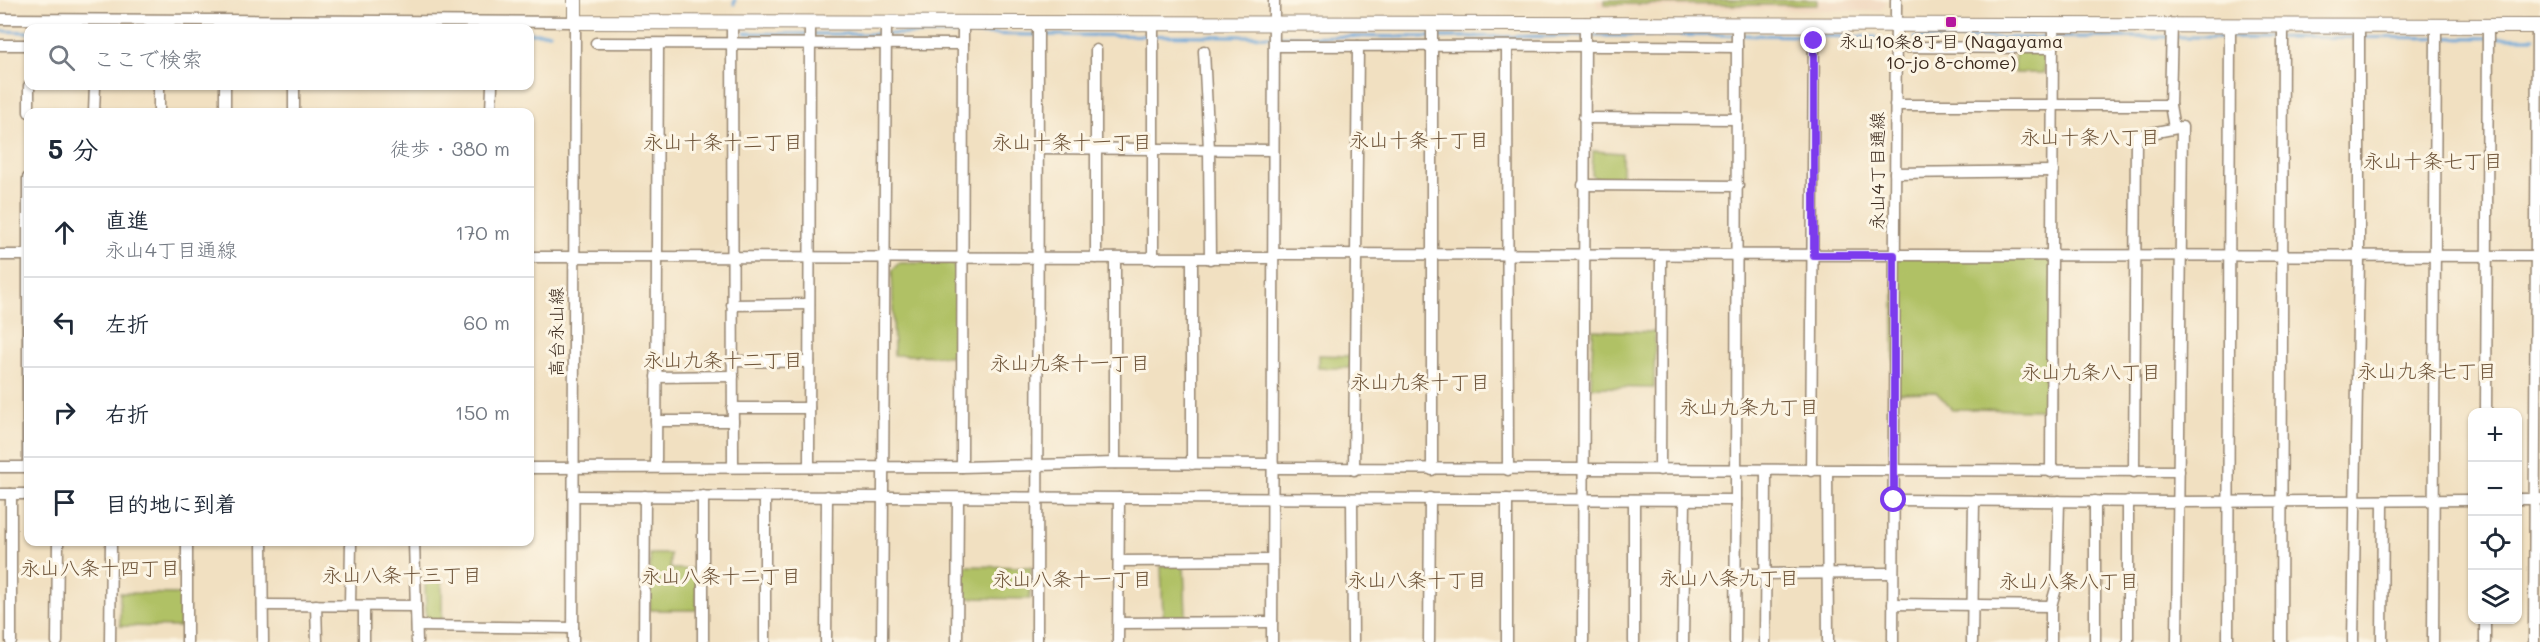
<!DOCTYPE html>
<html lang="ja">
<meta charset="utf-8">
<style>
:root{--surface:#fff;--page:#f6f6f7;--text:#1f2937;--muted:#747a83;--line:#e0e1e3}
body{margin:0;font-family:Mali,"Klee One",sans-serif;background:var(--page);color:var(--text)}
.controls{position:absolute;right:18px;bottom:18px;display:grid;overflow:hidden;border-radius:12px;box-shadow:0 2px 4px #0004}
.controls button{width:54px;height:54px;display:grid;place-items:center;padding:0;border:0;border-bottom:2px solid var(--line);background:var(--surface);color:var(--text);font:30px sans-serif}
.stop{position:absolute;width:18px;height:18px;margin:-14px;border:4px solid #7c3aed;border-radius:50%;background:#fff}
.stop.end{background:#7c3aed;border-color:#fff;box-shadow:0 2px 6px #0008}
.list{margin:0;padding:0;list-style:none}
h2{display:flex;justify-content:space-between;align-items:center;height:78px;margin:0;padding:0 24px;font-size:26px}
h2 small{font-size:20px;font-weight:400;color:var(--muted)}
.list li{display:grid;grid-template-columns:39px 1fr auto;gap:18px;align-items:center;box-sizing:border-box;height:90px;padding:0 24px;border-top:2px solid var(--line)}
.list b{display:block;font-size:22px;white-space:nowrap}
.list p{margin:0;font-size:20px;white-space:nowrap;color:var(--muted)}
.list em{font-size:20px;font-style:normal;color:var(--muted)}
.icon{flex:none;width:33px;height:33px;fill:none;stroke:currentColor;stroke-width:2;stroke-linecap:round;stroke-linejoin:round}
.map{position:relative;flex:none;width:2540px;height:642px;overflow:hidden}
.search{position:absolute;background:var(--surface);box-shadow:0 2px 4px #0004;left:24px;top:24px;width:510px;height:66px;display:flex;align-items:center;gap:15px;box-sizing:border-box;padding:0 21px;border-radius:12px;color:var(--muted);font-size:22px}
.panel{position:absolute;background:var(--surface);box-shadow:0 2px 4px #0004;left:24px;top:108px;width:510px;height:438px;border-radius:12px}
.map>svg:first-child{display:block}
.built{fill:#f0d6bc}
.green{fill:#b0c165;stroke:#767642;stroke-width:1.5}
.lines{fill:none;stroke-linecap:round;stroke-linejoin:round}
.stream{stroke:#68a5d9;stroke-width:3}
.minor-casing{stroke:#968570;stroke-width:13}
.major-casing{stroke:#968570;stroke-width:16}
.minor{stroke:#fff;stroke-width:10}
.major{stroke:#fff;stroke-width:14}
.route{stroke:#7c3aed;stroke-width:8}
.poi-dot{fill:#b5179e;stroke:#fcf5e5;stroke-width:2}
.labels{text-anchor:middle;stroke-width:6;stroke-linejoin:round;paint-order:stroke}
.poi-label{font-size:18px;fill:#3b2a1e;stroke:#fcf5e5}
.street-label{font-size:18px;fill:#3b2a1e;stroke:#fcf5e5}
.neighbourhood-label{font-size:20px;fill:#6e5439;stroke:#fcf5e5}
</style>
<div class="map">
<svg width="2540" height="642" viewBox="0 0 2540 642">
<rect width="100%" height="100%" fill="#fcf5e5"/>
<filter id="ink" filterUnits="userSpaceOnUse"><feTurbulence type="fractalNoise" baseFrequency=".0167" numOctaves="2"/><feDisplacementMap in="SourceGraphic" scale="12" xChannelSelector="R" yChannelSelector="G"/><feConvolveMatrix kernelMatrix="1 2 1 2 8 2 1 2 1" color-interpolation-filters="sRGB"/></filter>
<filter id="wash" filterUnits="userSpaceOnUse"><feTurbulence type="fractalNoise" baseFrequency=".008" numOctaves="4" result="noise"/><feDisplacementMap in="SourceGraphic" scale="24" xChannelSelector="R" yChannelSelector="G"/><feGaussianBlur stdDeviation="1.35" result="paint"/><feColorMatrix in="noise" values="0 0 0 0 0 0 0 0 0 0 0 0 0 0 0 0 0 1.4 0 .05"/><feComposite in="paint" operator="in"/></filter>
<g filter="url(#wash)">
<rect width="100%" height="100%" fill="#f1e0c1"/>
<polygon class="built" points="1597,0 1886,0 1885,5 1879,11 1597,7"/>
<g class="green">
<polygon points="1605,0 1817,0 1817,5 1605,4"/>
<polygon points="2015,51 2045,52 2044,73 2015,73"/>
<polygon points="1593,151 1622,153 1622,179 1597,179 1592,175"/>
<polygon points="1894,255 2053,255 2051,410 1952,409 1936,392 1894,393"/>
<polygon points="899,263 952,263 956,270 957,356 894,355 892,270"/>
<polygon points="1593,330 1655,332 1654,388 1591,387"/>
<polygon points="1318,355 1350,356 1350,368 1318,368"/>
<polygon points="650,554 670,554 670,569 697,569 697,610 650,610"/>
<polygon points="1184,565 1186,616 1163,617 1161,566"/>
<polygon points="964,566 1031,567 1030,599 964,598"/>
<polygon points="442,579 442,621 430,621 426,616 425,580"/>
<polygon points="120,593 181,594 181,627 120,626"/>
</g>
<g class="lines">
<g class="stream">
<polyline points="734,4 735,0"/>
<polyline points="0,31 28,32"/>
<polyline points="530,33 550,33"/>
<polyline points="745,33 807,34"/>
<polyline points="813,34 960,34"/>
<polyline points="966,34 1035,35"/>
<polyline points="1041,35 1442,37 1733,35"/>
<polyline points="1740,35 1876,37"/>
<polyline points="2174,37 2534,38"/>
<polyline points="659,38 704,37"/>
<polyline points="1915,38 2168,37"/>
</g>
</g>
</g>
<g filter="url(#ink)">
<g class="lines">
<g class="minor-casing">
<g id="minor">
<polyline points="0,19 575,22 573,642"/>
<polyline points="732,22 733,467"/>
<polyline points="1153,23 1153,259"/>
<polyline points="1432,23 1432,470"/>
<polyline points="596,43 963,44"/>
<polyline points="0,45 28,45"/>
<path d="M1275,46C1429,46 1583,45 1737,47"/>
<polyline points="1507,47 1508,470"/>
<polyline points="1896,47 2053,48"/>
<polyline points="1096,50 1096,258"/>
<polyline points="1204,51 1209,149 1210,259"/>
<polyline points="294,86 294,112"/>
<polyline points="1895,105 2170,105 2172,24"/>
<polyline points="2170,105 2174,128"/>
<polyline points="29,112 29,86"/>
<polyline points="94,112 95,86"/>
<polyline points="159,112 159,86"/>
<polyline points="225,112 225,86"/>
<polyline points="491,112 492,86"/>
<polyline points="1584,118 1737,119"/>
<polyline points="1039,148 1273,150"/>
<polyline points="1895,173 2053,171"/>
<polyline points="1583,185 1738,186"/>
<polyline points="1274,254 2540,256"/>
<polyline points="0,255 28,255"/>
<polyline points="530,257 1273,258"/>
<polyline points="1115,258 1115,463"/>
<polyline points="732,305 809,304"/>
<polyline points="732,361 809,362"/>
<polyline points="656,377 733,376"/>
<polyline points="732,408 809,408"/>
<polyline points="2486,412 2488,26"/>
<polyline points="656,421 733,421"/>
<polyline points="1192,464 1192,259"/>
<polyline points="0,467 28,467"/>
<polyline points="28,467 28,178"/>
<polyline points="656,467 658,44"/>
<polyline points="809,467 810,22"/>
<polyline points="962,467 963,22"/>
<polyline points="530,468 962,467 1115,463 1273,464"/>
<polyline points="1273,468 2179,471"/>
<polyline points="1354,470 1358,46"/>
<polyline points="1660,470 1661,255"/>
<polyline points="1811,471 1814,24"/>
<polyline points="1827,471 1828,642"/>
<polyline points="2051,472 2053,25"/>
<polyline points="2134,472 2136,136 2182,127 2177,642"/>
<polyline points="0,494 28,494"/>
<polyline points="574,496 1736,500 1737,24"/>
<polyline points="765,497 765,642"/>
<polyline points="1352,499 1353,642"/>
<polyline points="1507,499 1507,642"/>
<polyline points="2518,499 2540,499"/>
<polyline points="1894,500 2179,502 2472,500"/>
<polyline points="2128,501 2128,642"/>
<polyline points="187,542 187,642"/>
<polyline points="262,542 263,642"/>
<polyline points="414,542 417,642"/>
<polyline points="1119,561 1272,560"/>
<polyline points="1735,574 1893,573"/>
<polyline points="1893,604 2051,606"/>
<polyline points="263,605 416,606"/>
<polyline points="316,605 317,642"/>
<polyline points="350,605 351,542"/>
<polyline points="1119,623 1272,622"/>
<polyline points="417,626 573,628"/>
<polyline points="11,642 11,494"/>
<polyline points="57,642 58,542"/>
<polyline points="110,642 111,542"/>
<polyline points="364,642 364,606"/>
<polyline points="644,642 645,496"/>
<polyline points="703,642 703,496"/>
<polyline points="826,642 827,496"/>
<polyline points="882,642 886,22"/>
<polyline points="957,642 958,498"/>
<polyline points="1037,642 1038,23"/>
<polyline points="1118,642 1119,498"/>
<polyline points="1272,642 1274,0"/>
<polyline points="1429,642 1430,498"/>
<polyline points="1583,642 1585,23"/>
<polyline points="1634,642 1634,500"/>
<polyline points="1683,642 1685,501"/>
<polyline points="1735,642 1736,500"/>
<polyline points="1765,642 1766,471"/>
<polyline points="1893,642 1896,0"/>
<polyline points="1972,642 1974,500"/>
<polyline points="2051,642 2051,606 2057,585 2059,501"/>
<polyline points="2095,642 2095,501"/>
<polyline points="2228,642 2230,25"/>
<polyline points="2281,642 2283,25"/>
<polyline points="2353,642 2359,257 2359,25"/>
<polyline points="2382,642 2383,502"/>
<polyline points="2433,642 2436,26"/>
<polyline points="2485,642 2485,620"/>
<polyline points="2534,642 2537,26"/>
</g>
</g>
<g class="major-casing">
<polyline id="major" points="575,0 575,22 2540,26"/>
</g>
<use href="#minor" class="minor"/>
<use href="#major" class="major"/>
</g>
</g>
<g class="lines" filter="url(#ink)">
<polyline class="route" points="1814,41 1814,255 1894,255 1894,500"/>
</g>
<rect class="poi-dot" x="1945" y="16" width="12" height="12" rx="3"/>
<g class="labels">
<g class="poi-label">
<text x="1951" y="48">永山10条8丁目 (Nagayama<tspan x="1951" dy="21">10-jo 8-chome)</tspan></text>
</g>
<g class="street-label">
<text transform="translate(1878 171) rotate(-90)" y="6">永山4丁目通線</text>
<text transform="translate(557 332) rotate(-90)" y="6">高台永山線</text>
</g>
<g class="neighbourhood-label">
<text x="2090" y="144">永山十条八丁目</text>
<text x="1419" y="147">永山十条十丁目</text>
<text x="723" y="149">永山十条十二丁目</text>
<text x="1072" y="149">永山十条十一丁目</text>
<text x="2433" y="168">永山十条七丁目</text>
<text x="723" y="367">永山九条十二丁目</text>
<text x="1070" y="370">永山九条十一丁目</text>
<text x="2427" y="378">永山九条七丁目</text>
<text x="2091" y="379">永山九条八丁目</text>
<text x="1420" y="389">永山九条十丁目</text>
<text x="1749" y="414">永山九条九丁目</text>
<text x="100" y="575">永山八条十四丁目</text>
<text x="402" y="582">永山八条十三丁目</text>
<text x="721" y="583">永山八条十二丁目</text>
<text x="1729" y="585">永山八条九丁目</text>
<text x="1072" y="586">永山八条十一丁目</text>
<text x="1417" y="587">永山八条十丁目</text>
<text x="2069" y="588">永山八条八丁目</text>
</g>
</g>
</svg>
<div class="controls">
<button>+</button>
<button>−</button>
<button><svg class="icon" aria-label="locate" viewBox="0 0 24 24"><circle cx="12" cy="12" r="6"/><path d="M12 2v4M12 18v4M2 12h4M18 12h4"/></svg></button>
<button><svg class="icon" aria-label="layers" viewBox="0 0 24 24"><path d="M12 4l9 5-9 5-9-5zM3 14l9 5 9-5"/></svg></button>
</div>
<div class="stop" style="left:1894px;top:500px"></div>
<div class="stop end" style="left:1814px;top:41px"></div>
<div class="search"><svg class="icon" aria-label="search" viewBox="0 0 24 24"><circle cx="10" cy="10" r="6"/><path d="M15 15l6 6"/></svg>ここで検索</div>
<section class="panel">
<h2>5 分<small>徒歩 · 380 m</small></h2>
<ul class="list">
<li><svg class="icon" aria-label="ahead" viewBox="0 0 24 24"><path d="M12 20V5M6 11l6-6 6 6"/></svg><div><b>直進</b><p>永山4丁目通線</p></div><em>170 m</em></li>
<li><svg class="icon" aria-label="left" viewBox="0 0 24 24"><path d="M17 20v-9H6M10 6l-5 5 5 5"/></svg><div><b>左折</b></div><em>60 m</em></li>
<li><svg class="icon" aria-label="right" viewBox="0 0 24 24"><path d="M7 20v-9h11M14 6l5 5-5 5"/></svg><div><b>右折</b></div><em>150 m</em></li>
<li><svg class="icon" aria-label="arrive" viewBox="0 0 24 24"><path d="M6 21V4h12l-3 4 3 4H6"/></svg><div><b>目的地に到着</b></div></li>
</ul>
</section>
</div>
